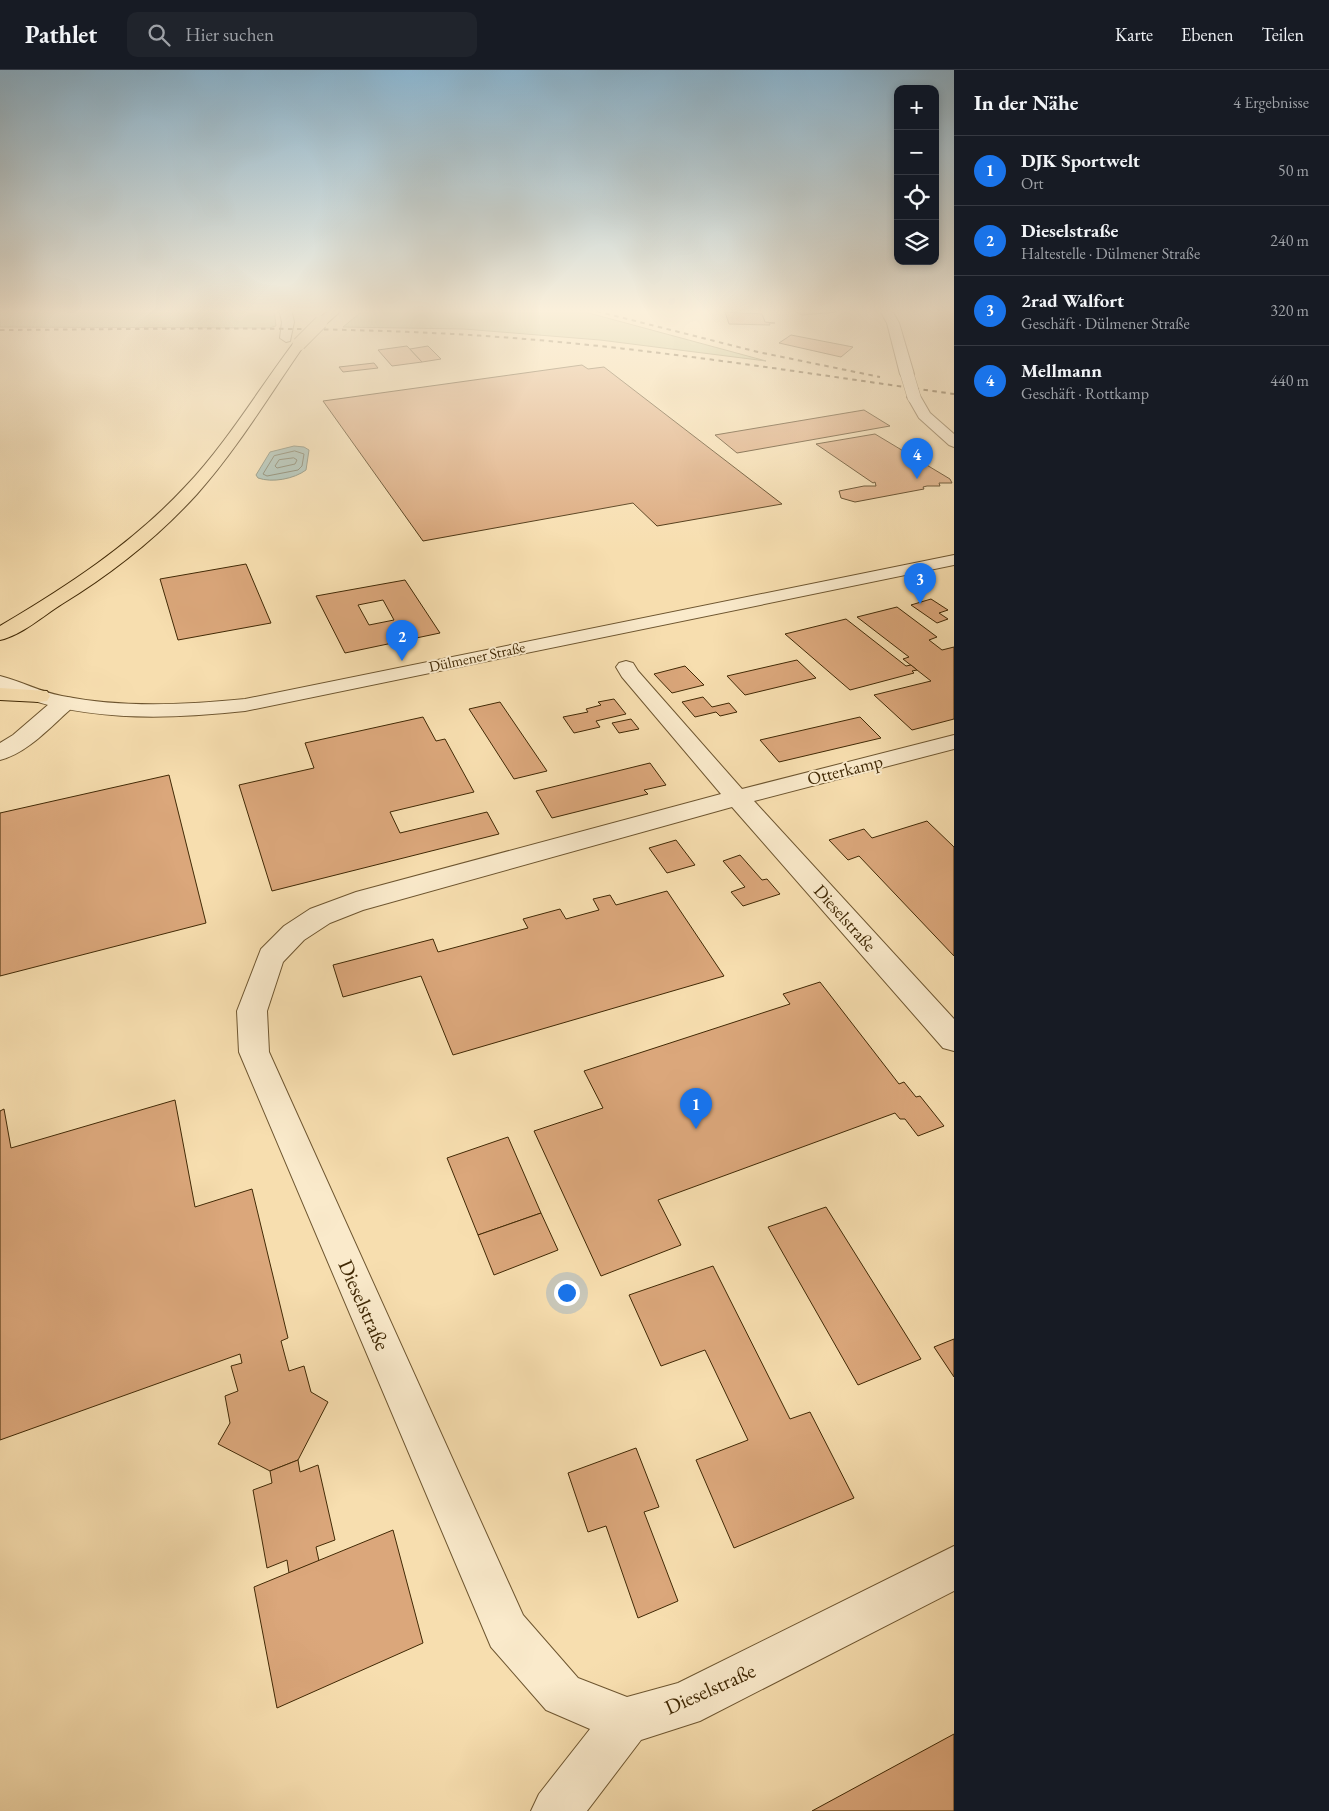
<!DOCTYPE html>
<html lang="de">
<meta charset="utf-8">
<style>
:root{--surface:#171b24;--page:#20242c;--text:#f1f3f6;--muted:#9ea1a6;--line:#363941;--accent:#1a73e8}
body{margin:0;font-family:"EB Garamond",serif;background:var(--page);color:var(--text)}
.controls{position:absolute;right:15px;top:15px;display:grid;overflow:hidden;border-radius:10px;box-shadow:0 2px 8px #0003}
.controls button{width:45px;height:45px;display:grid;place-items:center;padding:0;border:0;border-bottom:1px solid var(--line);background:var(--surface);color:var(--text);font:25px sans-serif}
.you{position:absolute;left:566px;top:1222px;width:18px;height:18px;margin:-12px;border:4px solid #fff;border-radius:50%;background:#1a73e8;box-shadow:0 0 0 8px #1a73e833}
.badge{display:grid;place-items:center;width:32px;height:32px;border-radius:50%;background:var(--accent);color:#fff;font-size:16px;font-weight:700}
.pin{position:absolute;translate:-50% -41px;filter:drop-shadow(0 1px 2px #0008)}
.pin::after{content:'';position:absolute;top:26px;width:18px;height:15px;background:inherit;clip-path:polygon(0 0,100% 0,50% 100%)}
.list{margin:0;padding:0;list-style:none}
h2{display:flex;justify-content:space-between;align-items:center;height:65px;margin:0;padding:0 20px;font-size:21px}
h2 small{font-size:16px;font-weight:400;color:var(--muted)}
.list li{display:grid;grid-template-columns:32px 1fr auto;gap:15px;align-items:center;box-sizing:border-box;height:70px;padding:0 20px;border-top:1px solid var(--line)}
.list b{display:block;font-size:19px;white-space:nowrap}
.list p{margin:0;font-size:16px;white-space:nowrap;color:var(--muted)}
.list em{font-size:16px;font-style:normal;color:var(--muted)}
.icon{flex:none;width:28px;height:28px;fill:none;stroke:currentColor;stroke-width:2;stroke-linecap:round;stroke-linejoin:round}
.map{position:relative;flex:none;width:954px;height:1741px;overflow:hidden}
header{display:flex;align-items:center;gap:30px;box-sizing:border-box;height:70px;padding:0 25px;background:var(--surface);border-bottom:1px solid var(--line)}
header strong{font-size:24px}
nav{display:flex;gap:28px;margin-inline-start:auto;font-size:18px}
.search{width:350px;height:45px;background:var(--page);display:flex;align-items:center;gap:12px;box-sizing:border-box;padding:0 18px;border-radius:10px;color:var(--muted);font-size:19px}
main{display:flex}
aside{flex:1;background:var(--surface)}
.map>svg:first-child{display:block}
.green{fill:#bdc18a;stroke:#7f7548}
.water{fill:#9fbbb3;stroke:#79816d}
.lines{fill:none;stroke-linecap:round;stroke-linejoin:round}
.shore{stroke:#70725c;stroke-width:1}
.building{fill:#dba77b;stroke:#412905;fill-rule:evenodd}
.minor-casing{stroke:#6e5630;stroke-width:2}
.tertiary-casing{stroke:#6e5630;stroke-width:2}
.primary-casing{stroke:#412905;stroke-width:2}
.minor{fill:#faeacb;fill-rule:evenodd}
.tertiary{fill:#faeacb;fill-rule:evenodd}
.primary{fill:#f7deaf;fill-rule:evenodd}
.rail{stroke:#412905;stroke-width:2;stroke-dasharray:4.5 4.5;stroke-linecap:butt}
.minor-bridge-casing{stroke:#6e5630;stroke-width:14;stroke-linecap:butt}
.primary-bridge-casing{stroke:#412905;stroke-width:14;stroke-linecap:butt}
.minor-bridge{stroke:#faeacb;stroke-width:13}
.primary-bridge{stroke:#f7deaf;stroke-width:13}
.labels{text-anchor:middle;stroke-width:4;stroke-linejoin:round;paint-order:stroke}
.far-street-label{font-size:15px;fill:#412905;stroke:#faeacb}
.street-label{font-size:18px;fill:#412905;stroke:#faeacb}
.near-street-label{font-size:21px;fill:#412905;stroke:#faeacb}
</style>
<header>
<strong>Pathlet</strong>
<div class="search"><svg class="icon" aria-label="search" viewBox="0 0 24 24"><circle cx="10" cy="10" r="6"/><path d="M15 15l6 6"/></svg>Hier suchen</div>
<nav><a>Karte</a><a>Ebenen</a><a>Teilen</a></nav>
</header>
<main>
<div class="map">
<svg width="954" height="1741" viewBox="0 0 954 1741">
<rect width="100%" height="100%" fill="#f7deaf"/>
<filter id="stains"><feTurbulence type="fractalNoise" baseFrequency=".004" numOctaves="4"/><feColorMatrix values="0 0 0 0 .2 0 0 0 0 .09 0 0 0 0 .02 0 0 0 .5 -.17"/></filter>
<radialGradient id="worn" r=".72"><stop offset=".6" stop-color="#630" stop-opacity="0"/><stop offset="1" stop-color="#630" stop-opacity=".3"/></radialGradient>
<g class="green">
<polygon points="0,239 274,239 276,256 269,258 0,257"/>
<polygon points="365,239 574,239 766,291 600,270 464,259 343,257"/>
</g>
<path class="water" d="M294,376L304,377L309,380L306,400C294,409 272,413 258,408L256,405L270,382Z"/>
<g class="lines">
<g class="shore">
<polygon points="295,381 304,384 302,396 298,400 267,406 263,404 274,386"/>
<polygon points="294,388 297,390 295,394 277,398 275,396 279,390"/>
</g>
</g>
<g class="building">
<polygon points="790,239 831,239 837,242 802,245"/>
<polygon points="725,242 762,244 765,252 775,253 769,253 770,255 729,254"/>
<polygon points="791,265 853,277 841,287 779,273"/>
<polygon points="407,276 422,292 392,296 378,280"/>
<polygon points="428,276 441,289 422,292 410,279"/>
<polygon points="374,293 378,298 343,302 339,297"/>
<polygon points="582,295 588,299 604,297 782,434 657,456 633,433 423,471 323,331"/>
<polygon points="864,340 890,356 737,383 715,365"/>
<polygon points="875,364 950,409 952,413 939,413 940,416 927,416 923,417 924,419 855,432 841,428 839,421 864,416 876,416 875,412 873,413 816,374"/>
<polygon points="246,494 271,553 178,570 160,509"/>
<path d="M405,510L440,563L345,583L316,526ZM383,530L394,550L369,555L358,535Z"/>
<polygon points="931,529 948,540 939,543 948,549 937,553 911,535"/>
<polygon points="897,537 937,567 929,570 942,580 954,577 954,649 912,660 874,625 931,611 903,589 909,587 857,547"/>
<polygon points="846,549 906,596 911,595 917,600 912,601 914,603 850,620 785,564"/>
<polygon points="797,590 816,608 745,625 727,606"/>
<polygon points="685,596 704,615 672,623 654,604"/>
<polygon points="703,627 712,637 729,633 737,642 720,646 716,642 695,647 682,632"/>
<polygon points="614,629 626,644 596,651 600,657 574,663 563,647 588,642 586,639 601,635 598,632"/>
<polygon points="500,632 547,701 514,709 469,639"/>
<polygon points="423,647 436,671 445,669 474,722 390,742 400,763 487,742 499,764 272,821 239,715 314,698 305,673"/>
<polygon points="860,647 881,668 779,692 760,670"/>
<polygon points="631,649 639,659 619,663 612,653"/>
<polygon points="650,693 666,715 644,720 648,724 552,748 536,721"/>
<polygon points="169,705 206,853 0,906 0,743"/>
<polygon points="927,751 954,777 954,886 859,786 848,790 829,770 864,759 872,768"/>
<polygon points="676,770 695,795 667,803 649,778"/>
<polygon points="740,785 762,810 767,809 780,824 743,836 731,822 745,817 723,791"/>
<polygon points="667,821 724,906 453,985 421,906 343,927 333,895 433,869 438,882 528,858 523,849 560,839 566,849 599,840 593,829 610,825 616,835"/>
<polygon points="820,912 899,1014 904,1012 916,1027 920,1026 944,1056 918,1066 905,1049 900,1049 895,1043 658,1130 681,1175 601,1206 534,1061 603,1038 584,1001 790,934 783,924"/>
<polygon points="175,1030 195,1137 252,1119 288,1268 281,1271 289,1301 304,1296 311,1322 328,1332 298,1390 270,1401 218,1374 230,1353 225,1326 238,1321 231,1296 242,1293 240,1284 0,1370 0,1041 4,1039 11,1078"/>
<polygon points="508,1067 541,1143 478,1165 447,1088"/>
<polygon points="826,1137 921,1289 858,1315 768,1157"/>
<polygon points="541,1143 558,1180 494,1205 478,1165"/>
<polygon points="713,1196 790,1349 810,1342 854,1428 734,1478 696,1390 748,1370 705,1280 661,1296 629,1225"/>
<polygon points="954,1269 954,1307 934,1277"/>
<polygon points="636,1378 659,1437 644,1442 678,1531 638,1548 606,1456 588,1462 568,1403"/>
<polygon points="298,1390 300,1402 318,1395 335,1470 316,1477 319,1491 289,1503 287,1490 267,1498 253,1420 272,1413 270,1401"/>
<polygon points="393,1460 423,1573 277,1638 254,1517"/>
<polygon points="954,1664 954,1741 812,1741"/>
</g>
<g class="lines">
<g class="minor-casing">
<g id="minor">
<polygon points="279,239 291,239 294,252 290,271 286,272 280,268 282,252"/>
<polygon points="879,239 891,239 899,253 914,304 912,307 902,307 900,304 887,253"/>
<polygon points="914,323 919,324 930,343 954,364 954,377 949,375 919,348 907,327"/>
<polygon points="626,591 633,593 638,601 742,719 954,665 954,679 754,731 954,949 954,981 943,978 732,737 363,840 330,853 304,870 283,892 267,941 269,982 523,1545 578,1608 627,1627 678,1613 954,1476 954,1521 700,1651 641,1670 587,1741 531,1741 539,1724 590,1659 546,1640 491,1577 239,982 237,941 261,879 284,856 310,839 356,822 721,724 622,607 616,597 619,593"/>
<path d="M64,627L72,628L75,633L72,638C51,656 28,683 0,690V673L13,665L56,628Z"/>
</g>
</g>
<g class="tertiary-casing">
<path id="tertiary" d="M954,485V495L245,641C162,650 79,652 0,619V606C21,611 40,622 62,626C122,638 184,635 245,629Z"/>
</g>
<g class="primary-casing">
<g id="primary">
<polygon points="330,239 343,239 325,255 317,255 315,252"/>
<path d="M299,270L305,274C270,324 238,378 197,424C158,467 111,504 62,534C43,546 22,565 0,570V556C66,517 132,474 185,417C227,373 258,320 295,271Z"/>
<polygon points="0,618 47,621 50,626 47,631 39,632 0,630"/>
</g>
</g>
<use href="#minor" class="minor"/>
<use href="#tertiary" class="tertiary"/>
<use href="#primary" class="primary"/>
<g class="rail">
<polyline points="588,239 758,282 880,307"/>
<path d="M0,260C167,259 334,255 500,267C652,278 803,303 954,324"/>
</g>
<g class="minor-bridge-casing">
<polyline id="minor-bridge" points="907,304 914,327"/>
</g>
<g class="primary-bridge-casing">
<polyline id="primary-bridge" points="299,274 321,252"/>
</g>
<use href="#minor-bridge" class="minor-bridge"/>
<use href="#primary-bridge" class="primary-bridge"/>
</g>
<linearGradient id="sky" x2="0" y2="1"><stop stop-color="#8bb7d3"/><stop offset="0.5" stop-color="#fbf0db"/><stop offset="1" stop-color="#fbf0db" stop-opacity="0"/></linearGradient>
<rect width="954" height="482" fill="url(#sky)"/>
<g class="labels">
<g class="far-street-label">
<text transform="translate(477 587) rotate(-12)" y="5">Dülmener Straße</text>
</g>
<g class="street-label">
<text transform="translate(845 700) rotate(-14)" y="6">Otterkamp</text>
<text transform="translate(845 848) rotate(48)" y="6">Dieselstraße</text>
</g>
<g class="near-street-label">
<text transform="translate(364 1235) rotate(66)" y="7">Dieselstraße</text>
<text transform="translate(710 1619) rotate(-24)" y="7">Dieselstraße</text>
</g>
</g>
<rect width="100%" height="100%" filter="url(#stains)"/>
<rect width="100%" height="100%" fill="url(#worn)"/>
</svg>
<div class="controls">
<button>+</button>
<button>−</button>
<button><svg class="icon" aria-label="locate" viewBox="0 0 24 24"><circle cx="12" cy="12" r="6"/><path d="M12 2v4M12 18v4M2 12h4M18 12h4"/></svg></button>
<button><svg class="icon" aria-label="layers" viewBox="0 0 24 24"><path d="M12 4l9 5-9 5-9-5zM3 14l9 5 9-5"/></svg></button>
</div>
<div class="you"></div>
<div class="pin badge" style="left:696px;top:1059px">1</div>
<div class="pin badge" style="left:402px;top:591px">2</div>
<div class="pin badge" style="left:920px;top:534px">3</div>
<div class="pin badge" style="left:917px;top:409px">4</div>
</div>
<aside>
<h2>In der Nähe<small>4 Ergebnisse</small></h2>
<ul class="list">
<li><span class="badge">1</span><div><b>DJK Sportwelt</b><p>Ort</p></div><em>50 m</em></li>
<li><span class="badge">2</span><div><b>Dieselstraße</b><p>Haltestelle · Dülmener Straße</p></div><em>240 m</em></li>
<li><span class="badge">3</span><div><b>2rad Walfort</b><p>Geschäft · Dülmener Straße</p></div><em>320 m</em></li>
<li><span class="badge">4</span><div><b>Mellmann</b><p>Geschäft · Rottkamp</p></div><em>440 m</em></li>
</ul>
</aside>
</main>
